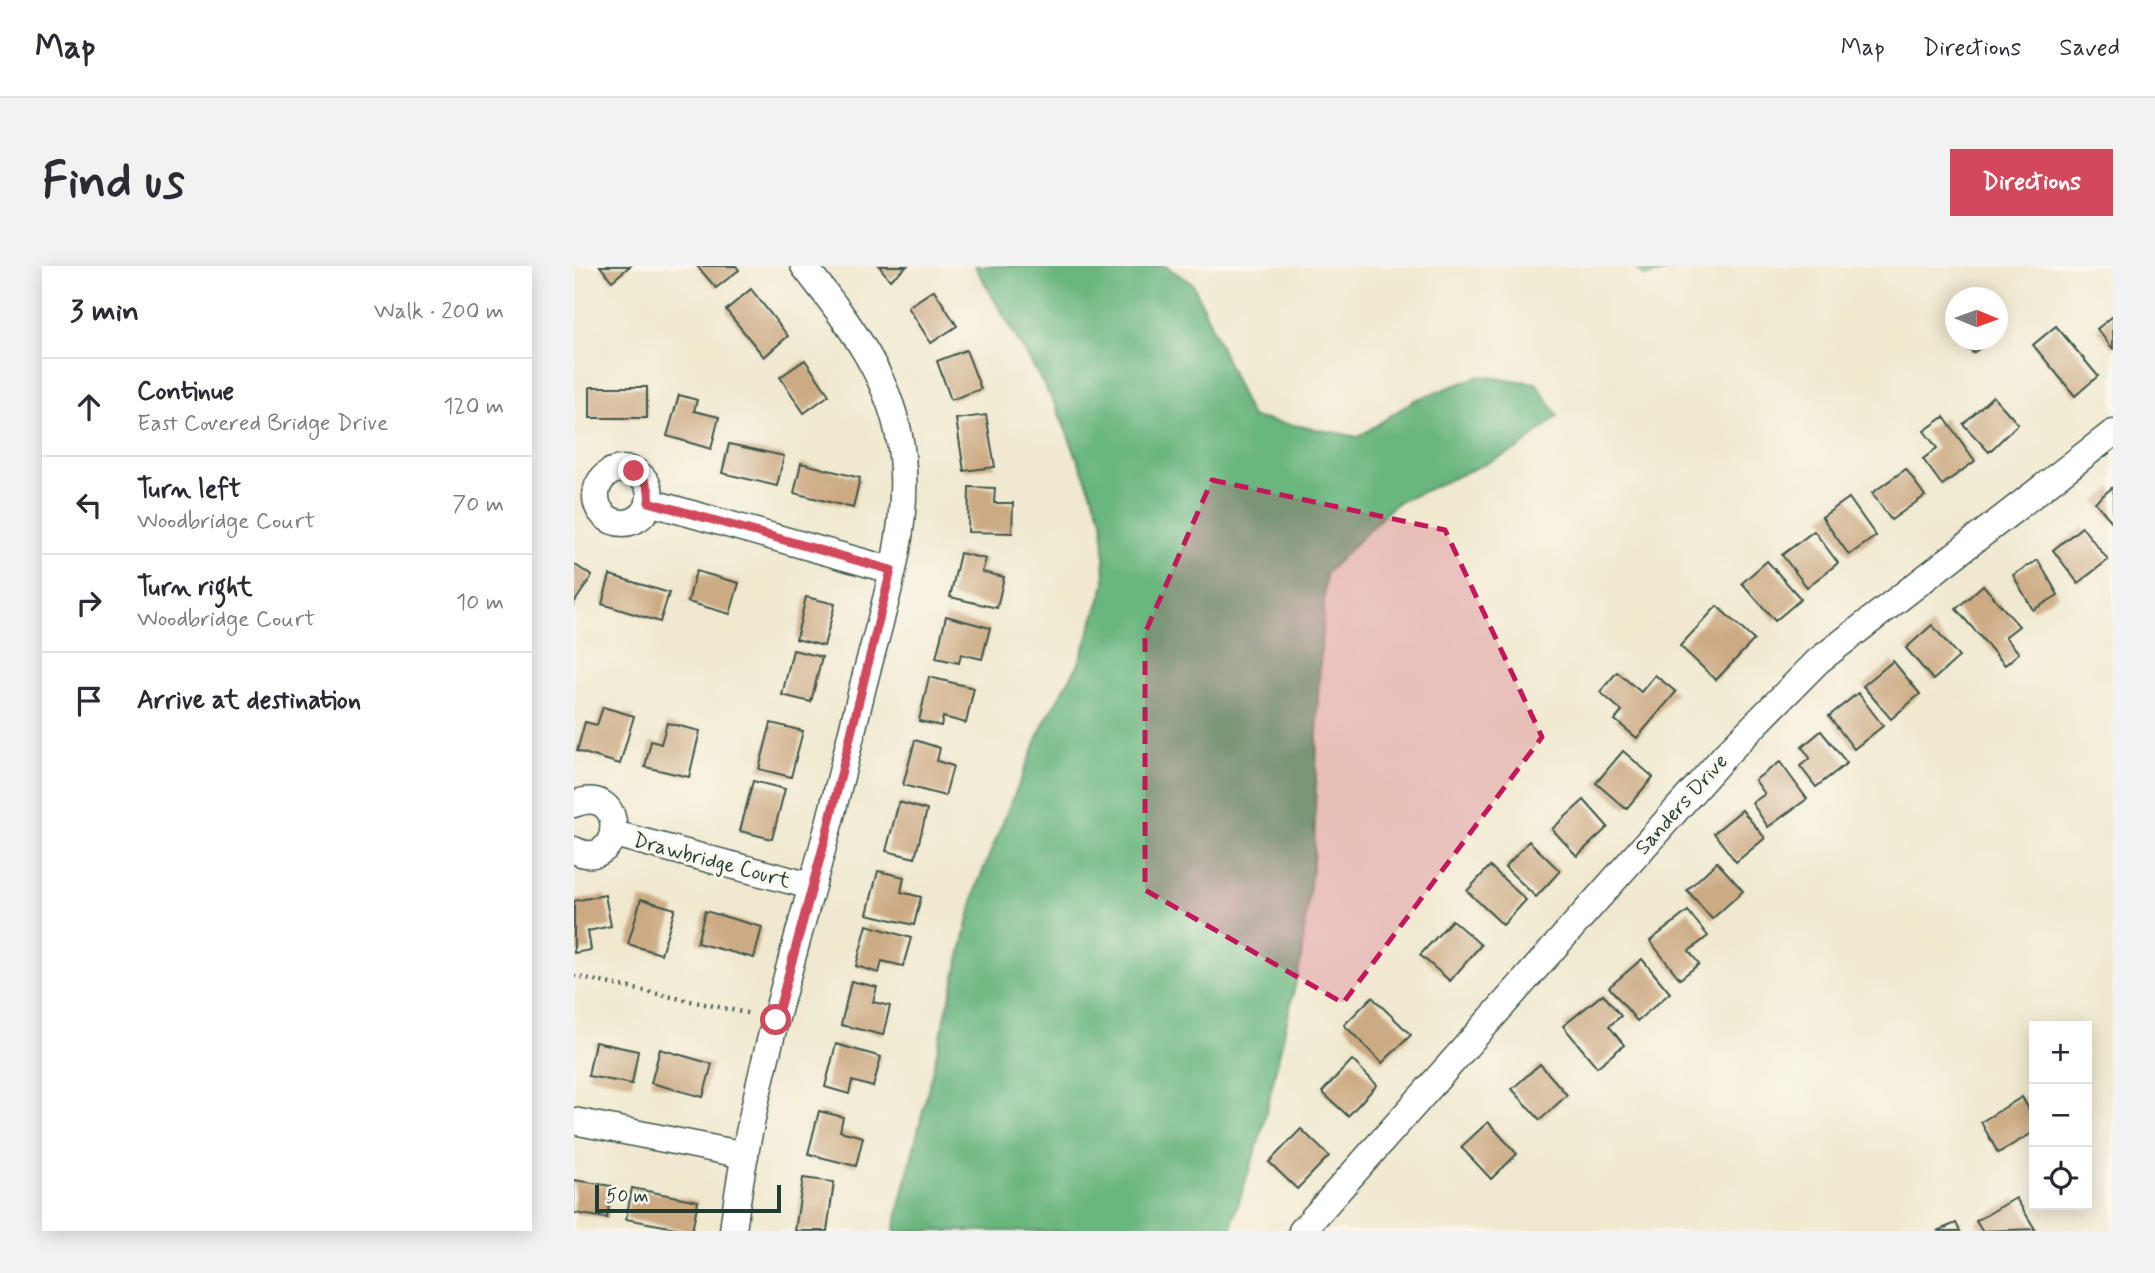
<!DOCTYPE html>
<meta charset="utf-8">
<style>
:root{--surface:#fff;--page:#f2f2f3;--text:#2b2b33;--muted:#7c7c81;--line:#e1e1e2;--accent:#d1495b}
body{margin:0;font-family:Mynerve,sans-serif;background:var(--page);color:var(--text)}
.controls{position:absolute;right:21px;bottom:21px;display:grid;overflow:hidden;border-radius:0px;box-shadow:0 4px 18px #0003}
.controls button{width:63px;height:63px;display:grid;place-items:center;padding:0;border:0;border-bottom:2px solid var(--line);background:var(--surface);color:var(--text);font:35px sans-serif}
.compass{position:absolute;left:1371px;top:21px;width:63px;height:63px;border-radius:50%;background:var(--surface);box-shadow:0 4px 18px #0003;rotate:91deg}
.scale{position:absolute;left:21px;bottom:18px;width:186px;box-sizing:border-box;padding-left:7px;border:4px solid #1f3d34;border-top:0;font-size:19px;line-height:24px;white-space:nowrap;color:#1f3d34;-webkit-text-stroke:5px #fbf7ec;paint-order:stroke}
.stop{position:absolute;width:21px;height:21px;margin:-16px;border:5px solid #d1495b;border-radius:50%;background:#fff}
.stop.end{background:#d1495b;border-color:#fff;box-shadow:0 2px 7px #0008}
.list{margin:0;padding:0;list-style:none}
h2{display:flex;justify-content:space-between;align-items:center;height:91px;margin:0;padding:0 28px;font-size:30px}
h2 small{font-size:23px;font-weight:400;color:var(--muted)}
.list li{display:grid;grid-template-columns:46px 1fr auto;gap:21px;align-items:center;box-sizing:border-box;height:98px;padding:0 28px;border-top:2px solid var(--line)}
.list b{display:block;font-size:26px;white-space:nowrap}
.list p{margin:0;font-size:23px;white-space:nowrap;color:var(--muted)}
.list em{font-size:23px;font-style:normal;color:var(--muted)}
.icon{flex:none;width:38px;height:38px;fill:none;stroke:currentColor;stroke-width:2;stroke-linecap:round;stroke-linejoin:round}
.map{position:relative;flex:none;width:1539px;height:965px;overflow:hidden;border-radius:0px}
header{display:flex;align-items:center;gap:42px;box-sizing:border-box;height:98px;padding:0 35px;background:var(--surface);border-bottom:2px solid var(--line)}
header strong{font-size:33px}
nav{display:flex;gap:38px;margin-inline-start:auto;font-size:24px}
.intro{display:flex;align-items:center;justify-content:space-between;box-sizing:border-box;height:168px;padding:0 42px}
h1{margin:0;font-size:49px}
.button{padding:18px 32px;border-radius:0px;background:var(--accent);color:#fff;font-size:24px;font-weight:700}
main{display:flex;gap:42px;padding:0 42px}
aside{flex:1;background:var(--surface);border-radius:0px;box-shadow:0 4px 18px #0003}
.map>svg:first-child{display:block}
.forest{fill:#6bb67f;stroke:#457a5a;stroke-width:2}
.building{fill:#ccaa83}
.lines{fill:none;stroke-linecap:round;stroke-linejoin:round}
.street-casing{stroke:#3e574b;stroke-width:29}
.path{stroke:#3e574b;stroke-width:4.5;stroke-dasharray:2 5;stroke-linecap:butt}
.street{stroke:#fff;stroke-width:26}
.route{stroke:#d1495b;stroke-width:9}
.marked{fill:#c2185b;fill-opacity:0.2;stroke:#c2185b;stroke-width:5;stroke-dasharray:14 9;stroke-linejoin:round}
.labels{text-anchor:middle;stroke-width:6;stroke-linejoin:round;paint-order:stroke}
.street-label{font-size:21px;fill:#1f3d34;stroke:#fbf7ec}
</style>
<header>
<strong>Map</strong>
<nav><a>Map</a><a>Directions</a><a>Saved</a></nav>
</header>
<div class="intro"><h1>Find us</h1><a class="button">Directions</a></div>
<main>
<aside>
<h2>3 min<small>Walk · 200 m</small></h2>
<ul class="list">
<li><svg class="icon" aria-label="ahead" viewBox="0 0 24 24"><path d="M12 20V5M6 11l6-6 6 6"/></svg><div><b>Continue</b><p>East Covered Bridge Drive</p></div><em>120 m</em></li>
<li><svg class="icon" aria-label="left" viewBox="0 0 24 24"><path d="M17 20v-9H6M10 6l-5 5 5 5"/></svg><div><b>Turn left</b><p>Woodbridge Court</p></div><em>70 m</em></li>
<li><svg class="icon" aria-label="right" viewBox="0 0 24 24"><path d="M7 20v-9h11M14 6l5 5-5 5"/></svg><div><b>Turn right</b><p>Woodbridge Court</p></div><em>10 m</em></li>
<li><svg class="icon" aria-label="arrive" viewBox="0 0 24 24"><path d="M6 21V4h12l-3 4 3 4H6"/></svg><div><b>Arrive at destination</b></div></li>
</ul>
</aside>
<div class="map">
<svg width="1539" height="965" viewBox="0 0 1539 965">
<rect width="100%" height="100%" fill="#fbf7ec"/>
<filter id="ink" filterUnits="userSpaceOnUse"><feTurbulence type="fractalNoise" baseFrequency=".0143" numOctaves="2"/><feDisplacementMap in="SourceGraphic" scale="14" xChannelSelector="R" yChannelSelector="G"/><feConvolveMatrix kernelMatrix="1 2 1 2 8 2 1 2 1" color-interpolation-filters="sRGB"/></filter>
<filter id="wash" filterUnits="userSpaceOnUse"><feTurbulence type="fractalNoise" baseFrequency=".00686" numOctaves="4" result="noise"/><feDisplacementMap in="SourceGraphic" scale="28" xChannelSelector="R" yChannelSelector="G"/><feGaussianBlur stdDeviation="1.57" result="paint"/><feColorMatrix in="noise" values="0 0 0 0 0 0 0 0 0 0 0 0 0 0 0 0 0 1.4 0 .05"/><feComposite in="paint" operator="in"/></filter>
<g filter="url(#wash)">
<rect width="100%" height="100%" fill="#f0e9cf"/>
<g class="forest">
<polygon points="401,0 591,0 619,18 677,151 784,171 841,134 906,110 962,117 984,150 944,183 821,238 752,307 744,429 740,586 727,693 687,868 659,954 658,965 320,965 403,619 470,457 505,397 531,318 529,255 482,140"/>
<polygon points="1060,0 1113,0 1070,11"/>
</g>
<g id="blocks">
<g class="building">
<polygon points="26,0 56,0 38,15"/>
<polygon points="123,0 162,0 165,4 142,22"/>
<polygon points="305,0 333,0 316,14"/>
<polygon points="177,23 214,70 190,91 152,44"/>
<polygon points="360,24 383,60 357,77 334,41"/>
<polygon points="1539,50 1539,83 1523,63"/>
<polygon points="1482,60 1524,110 1501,130 1459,79"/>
<polygon points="1389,74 1418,74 1399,87"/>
<polygon points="392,84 407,123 377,134 363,95"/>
<polygon points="231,94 255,129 230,147 206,111"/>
<rect x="16" y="121" width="57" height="31"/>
<polygon points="105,129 123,134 120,145 145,151 137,183 93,170"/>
<polygon points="1419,130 1444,158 1415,186 1389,158"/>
<polygon points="412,149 421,201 390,205 382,153"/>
<polygon points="1370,151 1401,195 1368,219 1349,193 1363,182 1350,165"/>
<polygon points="155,178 210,190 203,220 148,207"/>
<polygon points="227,197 286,212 279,242 220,227"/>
<polygon points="1332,203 1351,230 1317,254 1298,227"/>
<polygon points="395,221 421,222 420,237 439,237 438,267 394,266"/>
<polygon points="1539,221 1539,257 1521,236"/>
<polygon points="1275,232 1302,270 1275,289 1248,251"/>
<polygon points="1508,261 1534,294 1504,317 1479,284"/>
<polygon points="1240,265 1264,297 1233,321 1208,289"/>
<polygon points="386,287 412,293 408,306 430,311 423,342 376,331"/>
<polygon points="1464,294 1484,329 1459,344 1439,309"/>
<polygon points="1193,295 1227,333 1201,355 1168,317"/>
<polygon points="0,298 18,310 0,337"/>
<polygon points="122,305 165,317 156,348 114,336"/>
<polygon points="36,309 95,327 86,356 28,338"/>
<polygon points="1409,319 1445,360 1431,371 1445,387 1431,399 1382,343"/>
<polygon points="232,331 261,338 250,380 222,373"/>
<polygon points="1143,340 1180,374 1142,414 1106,380"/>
<polygon points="372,350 416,362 408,393 387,388 385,397 362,392"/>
<polygon points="1358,359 1385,391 1359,414 1332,382"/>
<polygon points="219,384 248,391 237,436 208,429"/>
<polygon points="1319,395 1346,428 1317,453 1289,420"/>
<polygon points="1043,406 1067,426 1081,409 1102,426 1063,472 1041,454 1048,445 1026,426"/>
<polygon points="355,411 400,422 392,457 369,451 367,460 345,455"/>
<polygon points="1284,427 1309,460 1280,483 1255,450"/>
<polygon points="29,441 60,450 46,498 3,485 11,456 23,459"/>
<polygon points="93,457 126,465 115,511 71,501 77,475 87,478"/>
<polygon points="197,457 229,465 217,511 185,503"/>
<polygon points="1247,465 1273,497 1242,521 1226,500 1236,492 1228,481"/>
<polygon points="341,474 366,482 363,495 379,500 371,530 329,519"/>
<polygon points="1049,485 1079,511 1052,543 1022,517"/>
<polygon points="1206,496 1233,533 1194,561 1178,537 1191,528 1181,514"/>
<polygon points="179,515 211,523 198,573 166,565"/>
<polygon points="1010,534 1034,561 1003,590 978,563"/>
<polygon points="325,536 353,544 341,592 312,585"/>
<polygon points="1168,544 1191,572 1162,596 1140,567"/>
<polygon points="955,575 986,605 962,631 931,601"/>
<polygon points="1143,596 1169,625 1138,653 1113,624"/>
<polygon points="916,600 952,634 929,659 893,625"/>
<polygon points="304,605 330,611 327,626 347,631 340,659 293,648"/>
<polygon points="31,629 37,660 14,665 17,684 0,687 0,635"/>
<polygon points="67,633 101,643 87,688 54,678"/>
<polygon points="131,645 188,661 180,692 123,677"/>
<polygon points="1114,645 1134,670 1115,685 1125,698 1106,713 1076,675"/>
<polygon points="878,654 907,679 876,715 846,689"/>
<polygon points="293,659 337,672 329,700 308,695 305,707 282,700"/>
<polygon points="1068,693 1096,727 1063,755 1035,721"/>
<polygon points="277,715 303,721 299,736 316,740 309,769 267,759"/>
<polygon points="1029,728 1047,750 1035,760 1050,779 1023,801 989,760"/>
<polygon points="798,731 837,769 808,797 770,759"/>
<polygon points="21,776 64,785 58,818 14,810"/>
<polygon points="262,778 307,791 299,821 278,815 275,828 251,821"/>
<polygon points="86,783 138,798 129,831 77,817"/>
<polygon points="778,794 803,819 774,850 748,826"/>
<polygon points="966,798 993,829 966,854 938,823"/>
<polygon points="1448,831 1460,852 1460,866 1424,887 1407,856"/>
<polygon points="245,845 269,851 266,865 289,871 282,900 234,888"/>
<polygon points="914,856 943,888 917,913 887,881"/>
<polygon points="727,863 755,890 723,923 695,896"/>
<polygon points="229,912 260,916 253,965 221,965"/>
<polygon points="0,914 38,920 33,952 0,947"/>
<polygon points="58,922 124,935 118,965 52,953"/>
<polygon points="1442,932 1461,963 1408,965 1402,955"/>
<polygon points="1382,957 1386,965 1363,965"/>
</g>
</g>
</g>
<g filter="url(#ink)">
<use href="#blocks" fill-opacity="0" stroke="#3e574b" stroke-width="2"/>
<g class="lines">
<g class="street-casing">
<g id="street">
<circle cx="49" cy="230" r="27"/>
<polyline points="75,236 317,304"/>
<path d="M0,538C56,516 49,609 0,584"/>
<polyline points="40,568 237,620"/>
<polyline points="0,855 171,889"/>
<path d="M159,965C175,832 216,702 251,573C264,524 276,474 288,424C307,348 336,269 328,190C321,116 274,56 230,0"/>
<polyline points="728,965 1152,488 1244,395 1539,167"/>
</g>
</g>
<polyline class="path" points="0,710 177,748"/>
<use href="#street" class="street"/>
</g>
</g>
<g class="lines" filter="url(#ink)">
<path class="route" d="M60,205C72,213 77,222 75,236L317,304L251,574L202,754"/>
</g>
<path class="marked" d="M638,214L871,264L968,471L769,737L571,624V367Z"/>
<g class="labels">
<g class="street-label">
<text transform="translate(1107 538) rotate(-48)" y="7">Sanders Drive</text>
<text transform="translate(138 594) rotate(15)" y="7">Drawbridge Court</text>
</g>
</g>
</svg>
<div class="controls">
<button>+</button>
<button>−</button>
<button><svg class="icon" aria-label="locate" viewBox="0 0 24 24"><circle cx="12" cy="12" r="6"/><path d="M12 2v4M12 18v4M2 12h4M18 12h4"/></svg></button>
</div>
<svg class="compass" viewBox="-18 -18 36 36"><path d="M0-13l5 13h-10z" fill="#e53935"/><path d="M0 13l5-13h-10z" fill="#7c7c81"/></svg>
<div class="scale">50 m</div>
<div class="stop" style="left:202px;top:754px"></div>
<div class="stop end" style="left:60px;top:205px"></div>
</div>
</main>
